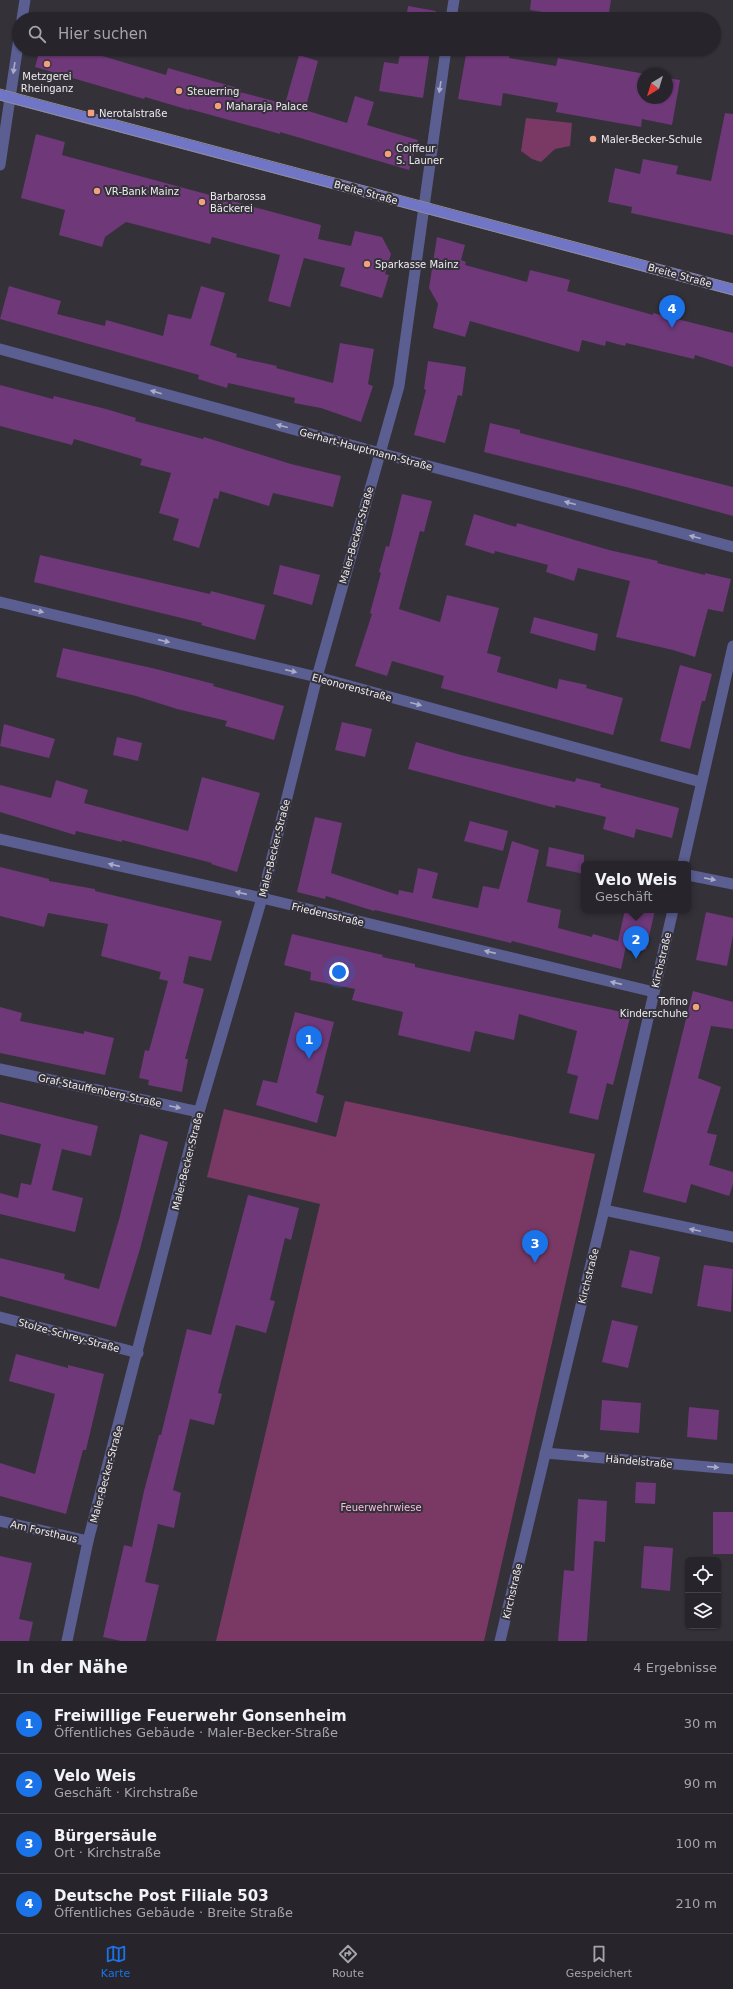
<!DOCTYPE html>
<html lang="de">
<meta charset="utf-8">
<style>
:root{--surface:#27252b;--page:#333137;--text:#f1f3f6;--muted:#a4a5a9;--line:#434247;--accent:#1a73e8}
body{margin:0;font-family:"DejaVu Sans",sans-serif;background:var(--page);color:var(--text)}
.controls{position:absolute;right:12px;bottom:12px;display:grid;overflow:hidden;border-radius:6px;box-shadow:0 1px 3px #0004}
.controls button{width:36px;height:36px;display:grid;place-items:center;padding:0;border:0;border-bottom:1px solid var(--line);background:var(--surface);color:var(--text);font:20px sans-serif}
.compass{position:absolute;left:637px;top:68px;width:36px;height:36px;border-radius:50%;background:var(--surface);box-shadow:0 1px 3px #0004;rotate:218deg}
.you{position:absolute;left:339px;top:972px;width:14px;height:14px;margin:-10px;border:3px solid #fff;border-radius:50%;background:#1a73e8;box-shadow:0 0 0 6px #1a73e833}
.badge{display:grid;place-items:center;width:26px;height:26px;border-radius:50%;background:var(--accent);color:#fff;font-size:13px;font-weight:700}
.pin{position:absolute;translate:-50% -33px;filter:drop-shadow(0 1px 2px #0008)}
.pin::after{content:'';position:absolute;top:21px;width:14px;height:12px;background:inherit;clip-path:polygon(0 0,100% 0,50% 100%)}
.popup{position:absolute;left:581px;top:861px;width:110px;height:52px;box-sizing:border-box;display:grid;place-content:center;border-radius:6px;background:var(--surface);filter:drop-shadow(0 1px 3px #0005);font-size:13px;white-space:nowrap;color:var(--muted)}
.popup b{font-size:15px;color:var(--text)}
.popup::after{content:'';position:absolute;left:50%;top:100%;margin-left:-8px;border:8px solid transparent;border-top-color:var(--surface)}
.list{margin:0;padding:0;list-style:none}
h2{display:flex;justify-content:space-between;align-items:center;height:52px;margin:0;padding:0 16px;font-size:17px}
h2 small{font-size:13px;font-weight:400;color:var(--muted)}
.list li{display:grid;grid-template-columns:26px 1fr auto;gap:12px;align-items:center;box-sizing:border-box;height:60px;padding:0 16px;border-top:1px solid var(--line)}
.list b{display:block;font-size:15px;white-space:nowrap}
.list p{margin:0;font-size:13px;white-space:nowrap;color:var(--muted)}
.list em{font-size:13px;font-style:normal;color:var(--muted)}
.icon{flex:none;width:22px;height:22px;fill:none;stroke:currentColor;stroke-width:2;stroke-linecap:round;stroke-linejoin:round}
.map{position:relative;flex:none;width:733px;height:1641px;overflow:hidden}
.search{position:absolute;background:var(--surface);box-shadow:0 1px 3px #0004;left:12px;right:12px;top:12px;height:44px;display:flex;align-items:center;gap:10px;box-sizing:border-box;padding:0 14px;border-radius:22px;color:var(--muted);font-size:15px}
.sheet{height:292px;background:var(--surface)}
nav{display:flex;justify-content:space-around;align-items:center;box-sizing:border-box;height:56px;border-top:1px solid var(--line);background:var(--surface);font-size:11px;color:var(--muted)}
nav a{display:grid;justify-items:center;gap:2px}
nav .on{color:var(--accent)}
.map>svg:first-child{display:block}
.green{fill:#793964}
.building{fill:#6e3879}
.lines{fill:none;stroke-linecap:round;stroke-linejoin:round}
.minor{stroke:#5a5e91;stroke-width:11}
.secondary{stroke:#7075c5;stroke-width:11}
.tram{stroke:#8f8c93;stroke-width:1}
.oneway{fill:#abacc6}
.poi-dot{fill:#f2a07f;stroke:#343139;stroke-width:1.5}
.labels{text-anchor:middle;stroke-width:4;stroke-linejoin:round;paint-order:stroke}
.poi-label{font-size:10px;fill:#eeecf1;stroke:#343139;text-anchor:start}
.street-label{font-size:10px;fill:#eeecf1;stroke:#343139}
.park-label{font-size:10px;fill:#fbbbe3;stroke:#343139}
</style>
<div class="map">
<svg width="733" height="1641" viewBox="0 0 733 1641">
<rect width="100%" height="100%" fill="#343139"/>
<g class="green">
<polygon points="526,118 572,123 570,146 555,149 541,162 532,159 521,151"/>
<polygon points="345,1101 595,1154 484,1641 216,1641 320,1204 207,1177 224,1109 336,1137"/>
</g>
<g class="building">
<polygon points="531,0 611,0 608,19 584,19 530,10"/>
<polygon points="408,6 436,11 435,19 406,19"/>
<polygon points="40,49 79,49 166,75 168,68 241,89 240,92 285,104 299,55 318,61 305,110 347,123 355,96 374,102 367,125 418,140 409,170 280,132 280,134 189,109 189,110 145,97 144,99 35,67"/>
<polygon points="401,49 430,49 423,98 379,91 384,62 398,64"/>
<polygon points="467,49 511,49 509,58 556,66 558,58 645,74 643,74 643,98 667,98 667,78 680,80 672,125 642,119 641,127 556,112 558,103 503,93 501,106 458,99"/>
<polygon points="725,113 733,114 733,235 631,213 632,207 608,202 615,168 640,174 643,159 678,166 676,174 711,181"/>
<polygon points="36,134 65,142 62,155 321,225 318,239 351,246 355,231 382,237 391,254 385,274 389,275 382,298 340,286 345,268 304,258 290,307 268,301 280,255 212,237 210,244 126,222 105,237 102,247 59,235 65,210 21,198"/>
<polygon points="437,237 465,245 461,260 466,262 465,265 527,282 530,270 570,280 567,291 653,315 653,313 733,333 733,367 695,355 694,359 626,343 625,346 606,341 605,346 582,340 579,352 470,321 465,337 433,328 438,304 429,288"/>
<polygon points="9,286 61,301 57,314 105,326 106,320 163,336 168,314 191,319 201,286 225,293 210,345 237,354 236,357 277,366 276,368 333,383 340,343 374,349 368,384 373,386 361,422 321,408 294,403 295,398 228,383 227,388 198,379 199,375 0,319"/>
<polygon points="428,361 466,367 462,396 458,395 445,443 414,435 426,390 424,389"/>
<polygon points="0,385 53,399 54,396 106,409 136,418 135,421 203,439 204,437 291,464 341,476 333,507 273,493 269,506 220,491 218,499 214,498 199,548 173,540 179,519 159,513 171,473 140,465 142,459 74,439 72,445 0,426"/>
<polygon points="490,423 520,430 520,433 733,487 733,516 630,488 484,452"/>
<polygon points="402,494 432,501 424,532 420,531 399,609 440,622 447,595 499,608 487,653 501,657 497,672 557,689 559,679 587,685 586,688 623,698 613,735 441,688 444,676 392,661 387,676 355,666 372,614 370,613 381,573 379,572 386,546 389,547"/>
<polygon points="474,514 516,527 517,523 609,550 658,561 657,563 705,575 705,573 731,579 723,612 708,609 695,657 673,650 616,637 630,581 578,568 574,581 546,572 548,565 495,551 494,554 465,545"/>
<polygon points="40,555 210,594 211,591 265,605 255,640 201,625 202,623 34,582"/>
<polygon points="280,565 320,575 312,605 273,594"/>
<polygon points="534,617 598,634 595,651 530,633"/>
<polygon points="63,648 156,669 214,684 213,686 284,706 274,740 225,726 227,721 177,709 136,696 56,677"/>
<polygon points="680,665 712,674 705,701 702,701 690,749 660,741"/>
<polygon points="342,722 372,729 365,757 335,750"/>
<polygon points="4,724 55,739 49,758 0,746"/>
<polygon points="117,737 142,743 138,761 113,755"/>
<polygon points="416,742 461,755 575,782 576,778 601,784 600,787 679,808 672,838 636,829 634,838 603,829 606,817 556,805 555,808 408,769"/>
<polygon points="202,777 260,793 237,872 211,864 212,863 122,840 122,842 76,831 75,835 0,812 0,785 51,798 56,780 88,790 84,803 188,831"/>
<polygon points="315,817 342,823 331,873 398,895 399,890 413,893 418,868 438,873 432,898 478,908 483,886 499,889 512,841 539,850 527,902 561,910 558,928 592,937 593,934 618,941 625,910 655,910 646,950 626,946 621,969 512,941 511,943 375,910 374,911 326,896 325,899 297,892"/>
<polygon points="470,821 508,831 503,851 464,841"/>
<polygon points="549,847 584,855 584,874 546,866"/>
<polygon points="0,867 49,879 49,881 95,889 95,891 222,921 211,961 189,956 183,983 204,989 185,1059 188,1059 182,1092 148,1085 149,1080 139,1078 145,1050 149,1051 168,981 159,979 161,972 101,956 108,924 48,913 44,927 0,916"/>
<polygon points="706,912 733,918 733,935 727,966 696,960"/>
<polygon points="292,934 383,955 382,957 415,964 415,967 631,1014 613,1085 607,1083 598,1120 569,1113 578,1076 567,1073 577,1031 519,1014 514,1040 475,1031 470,1052 398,1035 403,1012 352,1000 355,989 310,980 311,972 284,965"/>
<polygon points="693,991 733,1002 733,1029 711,1026 698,1078 721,1087 707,1133 717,1135 709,1165 733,1172 733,1184 729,1196 691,1184 686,1203 643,1192"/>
<polygon points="0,1007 22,1013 20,1021 84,1034 84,1031 114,1038 105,1075 0,1053"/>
<polygon points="295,1012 334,1022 316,1093 324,1096 317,1123 256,1105 263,1080 277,1083"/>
<polygon points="0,1102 98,1126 91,1156 62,1149 52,1190 83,1198 75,1232 0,1214 0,1193 18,1198 21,1183 31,1185 41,1144 0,1134"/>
<polygon points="140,1134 168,1142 140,1249 116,1327 0,1296 0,1258 65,1274 64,1279 99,1289 120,1216"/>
<polygon points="248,1195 299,1208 291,1240 285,1238 270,1300 275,1301 266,1333 236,1325 218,1393 222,1394 214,1425 190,1419 173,1490 181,1493 174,1528 158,1524 145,1582 159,1585 146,1641 121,1641 103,1637 124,1545 132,1547 144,1491 159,1435 161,1435 187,1329 211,1335"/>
<polygon points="630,1250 660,1257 652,1294 621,1287"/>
<polygon points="704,1265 733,1269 731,1312 697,1306"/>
<polygon points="612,1320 638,1326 628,1368 602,1362"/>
<polygon points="16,1354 68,1368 68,1365 104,1374 86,1450 83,1450 66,1514 0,1496 0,1463 35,1474 55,1394 9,1381"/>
<polygon points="602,1400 641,1403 639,1433 600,1430"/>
<polygon points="689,1407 719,1410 717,1440 687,1437"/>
<polygon points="636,1482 656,1483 655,1504 635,1503"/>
<polygon points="578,1499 607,1501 605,1542 594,1541 587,1641 558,1641 564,1570 574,1571"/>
<rect x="713" y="1512" width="20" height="42"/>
<polygon points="644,1546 673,1548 670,1591 641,1588"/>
<polygon points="0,1556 32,1563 19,1619 33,1622 29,1641 0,1641"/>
</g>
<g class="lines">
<g class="minor">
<polyline points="22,19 25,0"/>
<polyline points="451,19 454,0"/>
<polyline points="0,165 19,38"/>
<polyline points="0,349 380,453 733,547"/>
<polyline points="0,602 317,677 701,782"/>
<polyline points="0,839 262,898 654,992"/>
<polyline points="683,864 733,646"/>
<polyline points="688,875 733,884"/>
<polyline points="0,1069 199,1112"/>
<polyline points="604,1210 733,1237"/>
<polyline points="0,1317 138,1353"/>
<polyline points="545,1453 733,1469"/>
<polyline points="0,1521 88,1541"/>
<polyline points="67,1641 88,1541 199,1112 262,898 317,677 399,386 446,49"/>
<polyline points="500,1641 604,1210 673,910"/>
</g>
<polyline class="secondary" points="0,95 733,290"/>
<g class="tram">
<polyline points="0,89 733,284"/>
<polyline points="0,100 733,295"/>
</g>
</g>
<defs><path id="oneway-solid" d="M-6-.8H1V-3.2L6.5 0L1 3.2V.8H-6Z"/></defs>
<g class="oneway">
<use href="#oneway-solid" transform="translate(14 68) rotate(99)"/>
<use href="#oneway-solid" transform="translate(440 87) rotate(99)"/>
<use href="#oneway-solid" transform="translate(156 392) rotate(-164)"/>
<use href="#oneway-solid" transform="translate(282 426) rotate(-165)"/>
<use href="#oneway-solid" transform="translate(570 503) rotate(-165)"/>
<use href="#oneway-solid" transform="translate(695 537) rotate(-165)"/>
<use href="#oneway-solid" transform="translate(38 611) rotate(13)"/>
<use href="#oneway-solid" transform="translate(164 641) rotate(13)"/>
<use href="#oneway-solid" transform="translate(291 671) rotate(13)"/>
<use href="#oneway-solid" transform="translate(416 704) rotate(15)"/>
<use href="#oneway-solid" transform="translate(114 865) rotate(-167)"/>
<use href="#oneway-solid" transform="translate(710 879) rotate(11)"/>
<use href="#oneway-solid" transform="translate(241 893) rotate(-167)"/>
<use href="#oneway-solid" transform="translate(490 952) rotate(-167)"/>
<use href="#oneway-solid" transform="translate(616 983) rotate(-167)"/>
<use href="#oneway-solid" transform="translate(175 1107) rotate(12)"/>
<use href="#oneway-solid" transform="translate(695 1230) rotate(-168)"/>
<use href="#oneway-solid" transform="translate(583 1456) rotate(5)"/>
<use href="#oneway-solid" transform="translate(713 1467) rotate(5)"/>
</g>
<g class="poi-dot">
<circle cx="47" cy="64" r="4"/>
<circle cx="179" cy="91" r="4"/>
<circle cx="218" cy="106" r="4"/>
<rect x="87" y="109" width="8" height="8" rx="2"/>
<circle cx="593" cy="139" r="4"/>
<circle cx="388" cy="154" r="4"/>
<circle cx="97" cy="191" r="4"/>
<circle cx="202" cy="202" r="4"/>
<circle cx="367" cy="264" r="4"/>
<circle cx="696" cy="1007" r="4"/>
</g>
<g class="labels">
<g class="poi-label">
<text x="47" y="80" text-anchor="middle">Metzgerei<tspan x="47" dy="12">Rheinganz</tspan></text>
<text x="187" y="95">Steuerring</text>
<text x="226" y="110">Maharaja Palace</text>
<text x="99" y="117">Nerotalstraße</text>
<text x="601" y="143">Maler-Becker-Schule</text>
<text x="396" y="152">Coiffeur<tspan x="396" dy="12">S. Launer</tspan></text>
<text x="105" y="195">VR-Bank Mainz</text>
<text x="210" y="200">Barbarossa<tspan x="210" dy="12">Bäckerei</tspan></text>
<text x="375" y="268">Sparkasse Mainz</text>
<text x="688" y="1005" text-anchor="end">Tofino<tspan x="688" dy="12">Kinderschuhe</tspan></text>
</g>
<g class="street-label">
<text transform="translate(366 192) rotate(15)" y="4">Breite Straße</text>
<text transform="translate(680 275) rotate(15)" y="4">Breite Straße</text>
<text transform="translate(366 449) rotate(15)" y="4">Gerhart-Hauptmann-Straße</text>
<text transform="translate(356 535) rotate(-74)" y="4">Maler-Becker-Straße</text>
<text transform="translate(352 687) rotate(15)" y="4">Eleonorenstraße</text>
<text transform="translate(274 848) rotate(-76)" y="4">Maler-Becker-Straße</text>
<text transform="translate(328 914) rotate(13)" y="4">Friedensstraße</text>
<text transform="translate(661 960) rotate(-77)" y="4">Kirchstraße</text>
<text transform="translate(100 1090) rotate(12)" y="4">Graf-Stauffenberg-Straße</text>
<text transform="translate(187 1161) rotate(-76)" y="4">Maler-Becker-Straße</text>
<text transform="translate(588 1276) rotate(-76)" y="4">Kirchstraße</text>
<text transform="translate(69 1335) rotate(15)" y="4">Stolze-Schrey-Straße</text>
<text transform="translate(639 1461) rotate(5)" y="4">Händelstraße</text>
<text transform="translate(106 1474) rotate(-75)" y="4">Maler-Becker-Straße</text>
<text transform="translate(44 1531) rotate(13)" y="4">Am Forsthaus</text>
<text transform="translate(512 1591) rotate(-77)" y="4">Kirchstraße</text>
</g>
<g class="park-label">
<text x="381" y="1511">Feuerwehrwiese</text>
</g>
</g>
</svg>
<div class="controls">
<button><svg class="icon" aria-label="locate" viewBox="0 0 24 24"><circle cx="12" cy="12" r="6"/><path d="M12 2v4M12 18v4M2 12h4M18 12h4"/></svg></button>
<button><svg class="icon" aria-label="layers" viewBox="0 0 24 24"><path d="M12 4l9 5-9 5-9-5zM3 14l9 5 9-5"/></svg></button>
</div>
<svg class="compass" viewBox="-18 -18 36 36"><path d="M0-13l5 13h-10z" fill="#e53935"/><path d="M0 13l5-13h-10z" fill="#a4a5a9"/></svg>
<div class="you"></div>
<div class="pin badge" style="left:309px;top:1059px">1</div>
<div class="pin badge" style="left:636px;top:959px">2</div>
<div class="popup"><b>Velo Weis</b>Geschäft</div>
<div class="pin badge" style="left:535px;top:1263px">3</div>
<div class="pin badge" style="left:672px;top:328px">4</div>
<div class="search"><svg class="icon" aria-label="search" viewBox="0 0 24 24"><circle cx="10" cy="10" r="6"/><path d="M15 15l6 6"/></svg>Hier suchen</div>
</div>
<section class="sheet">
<h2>In der Nähe<small>4 Ergebnisse</small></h2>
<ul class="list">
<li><span class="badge">1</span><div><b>Freiwillige Feuerwehr Gonsenheim</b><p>Öffentliches Gebäude · Maler-Becker-Straße</p></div><em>30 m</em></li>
<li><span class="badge">2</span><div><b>Velo Weis</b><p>Geschäft · Kirchstraße</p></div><em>90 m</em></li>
<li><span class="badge">3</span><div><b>Bürgersäule</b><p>Ort · Kirchstraße</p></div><em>100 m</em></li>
<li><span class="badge">4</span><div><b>Deutsche Post Filiale 503</b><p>Öffentliches Gebäude · Breite Straße</p></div><em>210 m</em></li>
</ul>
</section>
<nav>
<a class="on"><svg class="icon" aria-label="map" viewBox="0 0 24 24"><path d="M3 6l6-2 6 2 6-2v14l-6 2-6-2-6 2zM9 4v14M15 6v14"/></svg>Karte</a>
<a><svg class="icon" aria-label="directions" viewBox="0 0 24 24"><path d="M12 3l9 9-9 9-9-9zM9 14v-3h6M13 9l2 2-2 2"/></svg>Route</a>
<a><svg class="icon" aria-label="saved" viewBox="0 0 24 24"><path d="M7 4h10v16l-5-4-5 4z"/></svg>Gespeichert</a>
</nav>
